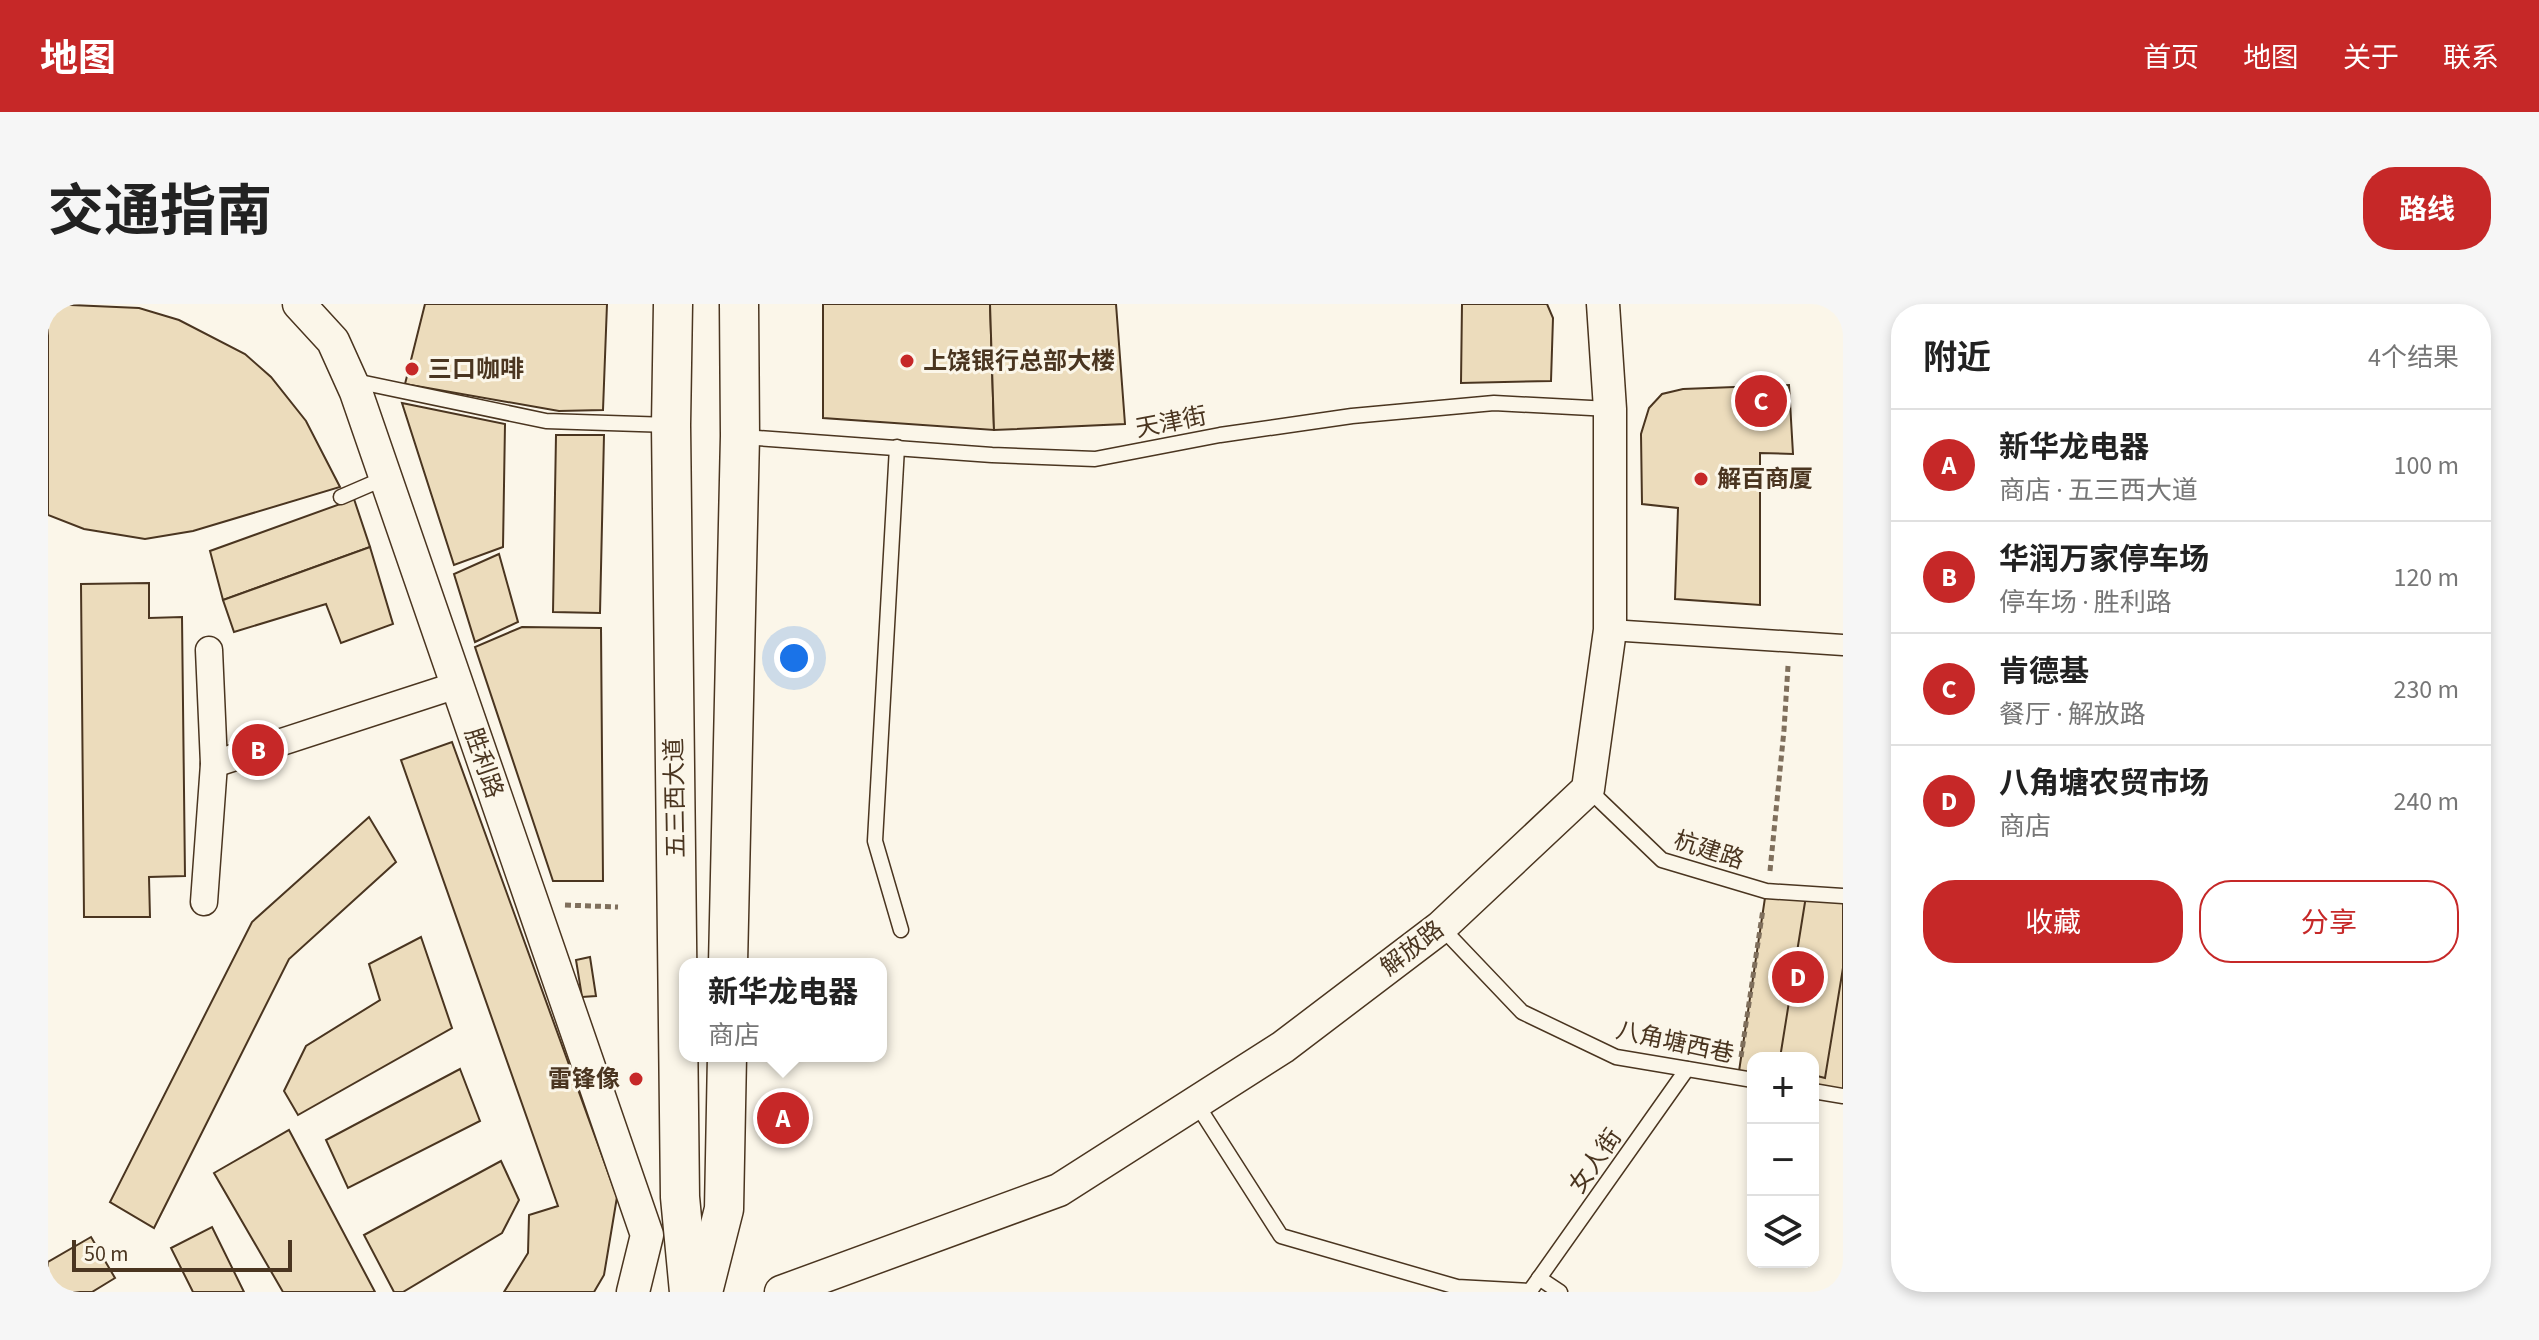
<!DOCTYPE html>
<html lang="zh">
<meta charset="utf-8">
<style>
:root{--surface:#fff;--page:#f6f6f6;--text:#222;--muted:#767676;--line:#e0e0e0;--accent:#c62828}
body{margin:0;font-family:"Source Sans 3","Noto Sans SC",sans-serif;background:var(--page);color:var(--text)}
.controls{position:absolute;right:24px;bottom:24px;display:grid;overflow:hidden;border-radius:16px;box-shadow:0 4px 12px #0003}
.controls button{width:72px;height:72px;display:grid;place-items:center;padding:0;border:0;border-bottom:2px solid var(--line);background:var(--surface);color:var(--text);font:40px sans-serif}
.scale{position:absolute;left:24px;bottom:20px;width:220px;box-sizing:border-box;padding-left:8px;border:4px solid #4a3520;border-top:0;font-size:22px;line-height:28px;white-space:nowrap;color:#4a3520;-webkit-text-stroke:6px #fbf6e9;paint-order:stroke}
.you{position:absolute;left:746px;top:354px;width:28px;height:28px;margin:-20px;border:6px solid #fff;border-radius:50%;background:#1a73e8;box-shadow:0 0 0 12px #1a73e833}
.badge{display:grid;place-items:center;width:52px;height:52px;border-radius:50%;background:var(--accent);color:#fff;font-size:26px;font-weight:700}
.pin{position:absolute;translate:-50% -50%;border:4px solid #fff;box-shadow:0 2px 8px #0006}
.popup{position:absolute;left:631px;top:654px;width:208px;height:104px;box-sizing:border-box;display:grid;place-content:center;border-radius:16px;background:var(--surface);filter:drop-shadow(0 2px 6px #0005);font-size:26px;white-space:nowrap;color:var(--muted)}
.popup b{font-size:30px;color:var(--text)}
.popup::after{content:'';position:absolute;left:50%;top:100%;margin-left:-16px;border:16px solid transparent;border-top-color:var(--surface)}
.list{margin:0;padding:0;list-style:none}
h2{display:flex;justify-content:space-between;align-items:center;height:104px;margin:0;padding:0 32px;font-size:34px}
h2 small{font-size:26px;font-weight:400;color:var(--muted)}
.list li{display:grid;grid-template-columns:52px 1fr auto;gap:24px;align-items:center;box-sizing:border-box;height:112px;padding:0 32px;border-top:2px solid var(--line)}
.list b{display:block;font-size:30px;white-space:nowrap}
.list p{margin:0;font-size:26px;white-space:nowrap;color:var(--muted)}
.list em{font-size:26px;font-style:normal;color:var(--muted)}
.actions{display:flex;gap:16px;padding:24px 32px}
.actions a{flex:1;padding:18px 0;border:2px solid var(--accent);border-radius:32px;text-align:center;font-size:28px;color:var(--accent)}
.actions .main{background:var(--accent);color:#fff}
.icon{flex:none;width:44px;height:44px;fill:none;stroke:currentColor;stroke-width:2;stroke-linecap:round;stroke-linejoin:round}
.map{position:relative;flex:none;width:1795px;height:988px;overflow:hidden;border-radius:32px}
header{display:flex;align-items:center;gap:48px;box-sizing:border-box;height:112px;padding:0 40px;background:var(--accent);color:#fff}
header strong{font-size:38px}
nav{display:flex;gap:44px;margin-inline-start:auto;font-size:28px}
.intro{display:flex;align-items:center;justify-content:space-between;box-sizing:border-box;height:192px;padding:0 48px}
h1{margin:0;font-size:56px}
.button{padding:20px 36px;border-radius:32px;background:var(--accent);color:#fff;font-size:28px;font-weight:700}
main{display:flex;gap:48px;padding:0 48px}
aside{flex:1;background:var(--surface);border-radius:32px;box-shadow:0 4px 12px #0003}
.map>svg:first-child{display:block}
.building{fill:#ecdcbc;stroke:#4a3520;stroke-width:2}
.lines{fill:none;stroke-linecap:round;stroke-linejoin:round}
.service-casing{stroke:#4a3520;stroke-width:17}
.pedestrian-casing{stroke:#4a3520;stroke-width:23}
.minor-casing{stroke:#4a3520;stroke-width:29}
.tertiary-casing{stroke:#4a3520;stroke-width:35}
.secondary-casing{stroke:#4a3520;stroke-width:41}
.path{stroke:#7f6f5c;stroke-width:5;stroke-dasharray:6 4;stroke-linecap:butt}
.service{stroke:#fbf6e9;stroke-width:14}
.pedestrian{stroke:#fbf6e9;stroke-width:20}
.minor{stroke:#fbf6e9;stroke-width:26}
.tertiary{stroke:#fbf6e9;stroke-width:32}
.secondary{stroke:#fbf6e9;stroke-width:38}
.poi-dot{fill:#c62828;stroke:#fbf6e9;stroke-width:3}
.labels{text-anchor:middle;stroke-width:6;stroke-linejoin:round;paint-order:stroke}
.poi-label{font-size:24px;font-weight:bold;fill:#4a3520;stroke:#fbf6e9;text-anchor:start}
.street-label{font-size:24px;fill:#4a3520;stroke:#fbf6e9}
</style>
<header>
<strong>地图</strong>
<nav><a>首页</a><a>地图</a><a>关于</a><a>联系</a></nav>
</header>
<div class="intro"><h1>交通指南</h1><a class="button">路线</a></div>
<main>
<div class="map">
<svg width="1795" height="988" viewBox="0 0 1795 988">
<rect width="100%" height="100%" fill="#fbf6e9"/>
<g class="building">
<polygon points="0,0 91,4 131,16 197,50 223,73 258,117 292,183 145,227 97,235 36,225 0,211"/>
<polygon points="377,0 559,0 555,106 511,107 357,80"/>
<polygon points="775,0 942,0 946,126 775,114"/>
<polygon points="942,0 1068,0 1077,120 946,126"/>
<polygon points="1414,0 1499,0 1505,14 1503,77 1413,79"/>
<polygon points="1741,81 1745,150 1712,149 1712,301 1627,295 1630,204 1594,200 1593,130 1601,104 1614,90 1635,85"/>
<polygon points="354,99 457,120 455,243 406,261"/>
<polygon points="508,131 556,131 552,309 505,308"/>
<polygon points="306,195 322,243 175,296 162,247"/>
<polygon points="322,243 345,320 293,339 278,300 186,328 175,296"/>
<polygon points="451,250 470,318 427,338 406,270"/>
<polygon points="101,279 101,314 134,313 137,572 101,573 102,613 36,613 33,280"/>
<polygon points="474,323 553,324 555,577 505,577 427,343"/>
<polygon points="404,438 569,893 556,971 546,988 456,988 480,949 481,911 510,902 353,456"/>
<polygon points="321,513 348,558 241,655 106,924 62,898 204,618"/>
<polygon points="1718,587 1795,592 1795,792 1765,787 1765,754 1705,754 1705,776 1690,774"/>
<polygon points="1758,592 1795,598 1795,664 1777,774 1765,771 1765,754 1732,754"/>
<polygon points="373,633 404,724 250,811 236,787 258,742 332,696 321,660"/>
<polygon points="542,653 548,692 534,693 528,656"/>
<polygon points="412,765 432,817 300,884 278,836"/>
<polygon points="241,826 327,988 235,988 166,869"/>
<polygon points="453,857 471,896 454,929 355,988 346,988 316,931"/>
<polygon points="164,923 196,988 145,988 123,944"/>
<polygon points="43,933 67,974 44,988 0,988 0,958"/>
</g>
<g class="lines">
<g class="service-casing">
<g id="service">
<polyline points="307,77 498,117 622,121"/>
<polyline points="695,133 944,151 1047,155 1172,131 1304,112 1446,99 1562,105"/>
<polyline points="849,143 827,537 853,626"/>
<polyline points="293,193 337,174"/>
<polyline points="1540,485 1614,556 1718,587 1795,592"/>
<polyline points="1393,623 1474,708 1568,753 1705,776"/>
<polyline points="1765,787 1795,792"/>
<polyline points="1148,799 1233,932 1409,983 1482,987 1639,765"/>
<polyline points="1491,974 1512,988"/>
</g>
</g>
<g class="pedestrian-casing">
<polyline id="pedestrian" points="1562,326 1795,341"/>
</g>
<g class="minor-casing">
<g id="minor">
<polyline points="166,460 409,381"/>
<polyline points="156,598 166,460 161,346"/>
</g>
</g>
<g class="tertiary-casing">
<g id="tertiary">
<polyline points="251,0 285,37 308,88 599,931 585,988"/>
<polyline points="733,988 1011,886 1235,743 1393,623 1540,485 1562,326 1562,105 1555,0"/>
</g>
</g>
<g class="secondary-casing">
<g id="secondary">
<polyline points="625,0 623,121 632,893 641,988"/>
<polyline points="680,660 692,132 691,0"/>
<polyline points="655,988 676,905 679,752"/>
</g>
</g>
<g class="path">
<polyline points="1722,567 1736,426 1740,362"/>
<polyline points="517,601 570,603"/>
<polyline points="1693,753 1715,605"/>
</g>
<use href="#service" class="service"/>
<use href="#pedestrian" class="pedestrian"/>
<use href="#minor" class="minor"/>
<use href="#tertiary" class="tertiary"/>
<use href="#secondary" class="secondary"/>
</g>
<g class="poi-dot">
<circle cx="859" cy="57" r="8"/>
<circle cx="364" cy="65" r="8"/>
<circle cx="1653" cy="175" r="8"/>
<circle cx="588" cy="775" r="8"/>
</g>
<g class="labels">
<g class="poi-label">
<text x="875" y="65">上饶银行总部大楼</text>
<text x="380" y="73">三口咖啡</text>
<text x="1669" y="183">解百商厦</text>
<text x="572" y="783" text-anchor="end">雷锋像</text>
</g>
<g class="street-label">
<text transform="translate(1123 118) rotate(-11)" y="8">天津街</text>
<text transform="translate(436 459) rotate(71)" y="8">胜利路</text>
<text transform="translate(627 494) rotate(-91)" y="8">五三西大道</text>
<text transform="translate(1661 546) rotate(18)" y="8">杭建路</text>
<text transform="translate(1364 644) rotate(-38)" y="8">解放路</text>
<text transform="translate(1627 738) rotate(12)" y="8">八角塘西巷</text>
<text transform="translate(1547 857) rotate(-55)" y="8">女人街</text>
</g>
</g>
</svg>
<div class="controls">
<button>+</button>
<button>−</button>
<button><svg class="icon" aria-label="layers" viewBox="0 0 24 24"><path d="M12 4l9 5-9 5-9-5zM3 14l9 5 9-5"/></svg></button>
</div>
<div class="scale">50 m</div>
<div class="you"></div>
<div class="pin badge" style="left:735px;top:814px">A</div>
<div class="popup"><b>新华龙电器</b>商店</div>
<div class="pin badge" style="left:210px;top:446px">B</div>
<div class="pin badge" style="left:1713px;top:97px">C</div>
<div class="pin badge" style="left:1750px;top:673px">D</div>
</div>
<aside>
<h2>附近<small>4个结果</small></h2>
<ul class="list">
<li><span class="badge">A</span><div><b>新华龙电器</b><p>商店 · 五三西大道</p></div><em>100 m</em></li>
<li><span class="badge">B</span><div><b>华润万家停车场</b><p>停车场 · 胜利路</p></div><em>120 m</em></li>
<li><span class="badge">C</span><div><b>肯德基</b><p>餐厅 · 解放路</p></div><em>230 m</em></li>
<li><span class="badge">D</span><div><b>八角塘农贸市场</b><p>商店</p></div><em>240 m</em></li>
</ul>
<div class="actions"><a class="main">收藏</a><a>分享</a></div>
</aside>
</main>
